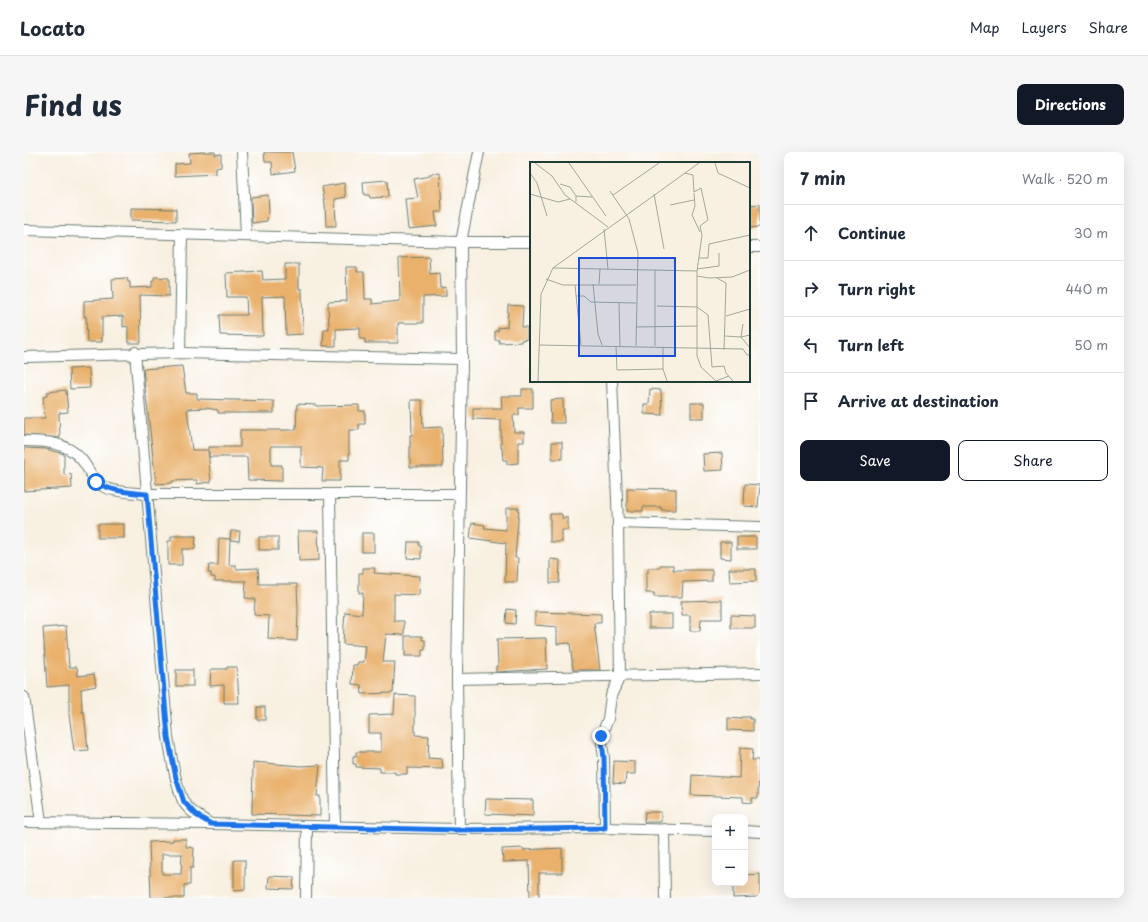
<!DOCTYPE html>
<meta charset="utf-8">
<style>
:root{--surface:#fff;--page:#f6f6f7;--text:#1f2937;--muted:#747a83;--line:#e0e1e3;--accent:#111827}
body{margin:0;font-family:"Playpen Sans",sans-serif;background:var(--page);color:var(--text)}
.controls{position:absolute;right:12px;bottom:12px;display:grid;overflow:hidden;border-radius:8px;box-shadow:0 4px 16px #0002}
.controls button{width:36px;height:36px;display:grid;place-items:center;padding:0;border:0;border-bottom:1px solid var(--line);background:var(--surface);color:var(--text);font:20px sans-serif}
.stop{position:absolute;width:12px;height:12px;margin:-9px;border:3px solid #1a73e8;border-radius:50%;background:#fff}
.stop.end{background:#1a73e8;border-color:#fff;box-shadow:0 1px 4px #0008}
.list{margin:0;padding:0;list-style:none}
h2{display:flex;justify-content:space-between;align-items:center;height:52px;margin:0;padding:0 16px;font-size:17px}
h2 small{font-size:13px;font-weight:400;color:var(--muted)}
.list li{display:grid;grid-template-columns:26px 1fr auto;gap:12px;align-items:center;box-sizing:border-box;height:56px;padding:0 16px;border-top:1px solid var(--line)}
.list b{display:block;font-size:15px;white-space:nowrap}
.list em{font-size:13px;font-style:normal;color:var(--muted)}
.actions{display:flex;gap:8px;padding:12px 16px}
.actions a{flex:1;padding:9px 0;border:1px solid var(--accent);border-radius:8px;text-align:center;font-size:14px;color:var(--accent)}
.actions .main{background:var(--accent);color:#fff}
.icon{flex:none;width:22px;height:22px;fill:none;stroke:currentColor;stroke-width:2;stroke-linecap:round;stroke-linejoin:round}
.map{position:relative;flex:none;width:736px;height:746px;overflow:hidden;border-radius:8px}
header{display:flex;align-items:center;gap:24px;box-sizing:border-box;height:56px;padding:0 20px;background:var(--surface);border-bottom:1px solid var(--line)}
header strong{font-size:19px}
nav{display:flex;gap:22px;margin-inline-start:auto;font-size:14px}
.intro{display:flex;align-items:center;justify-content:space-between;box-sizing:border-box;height:96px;padding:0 24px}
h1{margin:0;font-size:28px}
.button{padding:10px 18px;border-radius:8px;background:var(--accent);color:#fff;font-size:14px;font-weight:700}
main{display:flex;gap:24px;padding:0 24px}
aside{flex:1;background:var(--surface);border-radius:8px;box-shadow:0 4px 16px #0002}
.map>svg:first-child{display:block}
.building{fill:#e9b16c;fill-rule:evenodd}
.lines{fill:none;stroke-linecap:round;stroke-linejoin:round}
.minor-casing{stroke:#6b7c71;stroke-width:12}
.minor{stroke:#fff;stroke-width:10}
.route{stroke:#1a73e8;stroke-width:5}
.inset-road{fill:none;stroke:#a1a89c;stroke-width:1}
.view{fill:#1d4ed8;fill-opacity:0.15;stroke:#1d4ed8;stroke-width:2}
.inset-edge{fill:none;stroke:#1f3d34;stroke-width:2}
</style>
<header>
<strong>Locato</strong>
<nav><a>Map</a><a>Layers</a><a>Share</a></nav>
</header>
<div class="intro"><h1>Find us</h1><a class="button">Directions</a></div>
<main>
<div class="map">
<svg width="736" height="746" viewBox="0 0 736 746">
<rect width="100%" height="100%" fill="#fff"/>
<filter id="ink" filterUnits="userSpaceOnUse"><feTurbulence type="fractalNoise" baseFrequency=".025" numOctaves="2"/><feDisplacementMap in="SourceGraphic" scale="8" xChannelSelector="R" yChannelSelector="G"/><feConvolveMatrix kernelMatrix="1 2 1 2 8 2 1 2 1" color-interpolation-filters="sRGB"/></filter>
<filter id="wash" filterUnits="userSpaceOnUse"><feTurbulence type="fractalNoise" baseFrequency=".012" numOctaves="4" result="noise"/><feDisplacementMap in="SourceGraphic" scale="16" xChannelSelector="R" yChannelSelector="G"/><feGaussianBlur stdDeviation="0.9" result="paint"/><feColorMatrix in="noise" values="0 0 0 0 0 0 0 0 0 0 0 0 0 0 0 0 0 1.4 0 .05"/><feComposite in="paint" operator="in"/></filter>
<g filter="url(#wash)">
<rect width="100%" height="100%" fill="#f8f0e1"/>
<g id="blocks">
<g class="building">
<polygon points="180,0 191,0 191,3 197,2 197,15 192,16 192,22 151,24 151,12 166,11 165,1"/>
<polygon points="240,0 268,0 271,19 249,22 248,10 241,10"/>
<polygon points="416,21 418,60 411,60 413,74 384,77 381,47 394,46 390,27 406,24 406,22"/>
<polygon points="363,28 364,45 346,46 345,43 340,43 339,30"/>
<polygon points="320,31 322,45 311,47 312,74 302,74 301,52 298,35"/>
<polygon points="244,43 245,61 244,61 243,69 228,71 227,45"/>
<polygon points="736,52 736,75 725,76 725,53"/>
<polygon points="107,56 152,57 152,69 107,68"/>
<polygon points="405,105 406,122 415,121 416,136 422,135 422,144 399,145 399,171 374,171 374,191 341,191 341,187 336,187 336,176 312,177 312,194 299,194 300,177 305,177 304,150 323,149 322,115 333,115 333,120 340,120 341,147 348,147 348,152 376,149 375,106"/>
<polygon points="261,112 275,112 275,137 278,137 279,182 262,183 261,144 238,145 239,184 196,183 195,163 223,163 222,145 203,145 202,121 238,119 239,128 261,127"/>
<polygon points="130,125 145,126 145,144 116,143 117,191 104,191 104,174 99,175 99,164 78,165 78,190 63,190 62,164 60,165 60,149 89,147 88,127 103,126 104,130 106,130 106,136 128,135 128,129 130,129"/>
<polygon points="484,153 499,154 498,175 503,175 503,187 497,188 497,190 475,191 475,188 471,188 471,179 474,179 474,176 483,175"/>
<polygon points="158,214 162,241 173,241 173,247 250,249 250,261 194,261 194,258 182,256 163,257 168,298 184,298 187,330 173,332 173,328 148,329 148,331 132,332 119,217"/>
<polygon points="65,216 66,236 46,237 45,217"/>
<polygon points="498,237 509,237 509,256 495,256 495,263 489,263 490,280 500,280 500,290 494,290 494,311 483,312 483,308 479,308 478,296 477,296 477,268 449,267 449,256 478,256 477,244 498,244"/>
<polygon points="626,237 637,238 638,263 620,262 620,252 625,252"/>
<polygon points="42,238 44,260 35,261 36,286 0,283 0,266 21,266 19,245 23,244 23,240"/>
<polygon points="539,247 540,271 527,271 526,248"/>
<polygon points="387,248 398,248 399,276 418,275 419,315 386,315 386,283 388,283"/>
<rect x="667" y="251" width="13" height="15"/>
<polygon points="273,252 292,253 292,254 335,253 335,259 341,259 341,272 335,272 335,278 325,278 325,308 316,308 316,329 298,329 299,316 277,315 277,294 247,294 247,313 258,313 258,329 224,328 223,305 185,305 185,295 216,295 216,278 272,278"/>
<rect x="528" y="290" width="10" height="17"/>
<polygon points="0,296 22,297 40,302 40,323 47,322 48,336 0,339"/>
<polygon points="698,301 699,318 680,319 679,302"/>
<polygon points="721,332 736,333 734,355 720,354"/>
<polygon points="603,336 652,337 652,358 637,358 637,355 619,355 619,359 603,359"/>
<polygon points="482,356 495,356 491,406 494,406 493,430 481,430 482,391 446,386 448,371 461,373 460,376 482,378"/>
<polygon points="526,362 538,362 538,366 544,366 544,378 538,378 538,390 526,390"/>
<rect x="74" y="372" width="26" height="14"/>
<polygon points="207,379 216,379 215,389 206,388"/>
<polygon points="274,379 294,379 295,408 275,409"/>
<rect x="338" y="381" width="12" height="19"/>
<polygon points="147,384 172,384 171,397 158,397 158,413 144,413 144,389 147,389"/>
<rect x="235" y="385" width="19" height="13"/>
<rect x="713" y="385" width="19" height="12"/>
<polygon points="195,386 206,387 205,413 212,413 212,417 234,416 235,432 273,432 274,458 273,489 244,487 245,464 230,463 231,447 221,446 222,429 191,429 191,425 187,425 187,421 184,421 185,413 194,413"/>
<polygon points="384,390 395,390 395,394 397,394 397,407 383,406"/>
<polygon points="696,390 707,390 707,407 696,406"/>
<polygon points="526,407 536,408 535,431 526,431"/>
<polygon points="636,413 649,413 649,418 688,418 688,429 659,430 658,445 630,445 630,441 622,441 622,421 624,421 624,416 636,416"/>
<polygon points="339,416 351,416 350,421 396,424 395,443 370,442 370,469 380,469 380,483 362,482 359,510 371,510 369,541 338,542 337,533 328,532 329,513 333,513 334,510 340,510 342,494 319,492 320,473 321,460 338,462 339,441 335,441 335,421 339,421"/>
<polygon points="705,417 732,417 732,429 706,430"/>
<polygon points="698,448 698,467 677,467 676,479 666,479 666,463 658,463 657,449"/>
<polygon points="483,457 492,458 491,472 482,471"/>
<polygon points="511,460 577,462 577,471 570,471 576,518 549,518 546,491 533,492 533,475 511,473"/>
<rect x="625" y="462" width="23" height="14"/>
<polygon points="707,463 731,464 731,476 707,476"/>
<polygon points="42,474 45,515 53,515 54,524 70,522 72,534 57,537 58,560 60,560 64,598 50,599 45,562 45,533 23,535 19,476"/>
<polygon points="381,484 398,484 398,488 401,488 401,498 398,498 398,504 381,504"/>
<polygon points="522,486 523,517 472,520 472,514 474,514 473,487"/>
<polygon points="203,515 213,515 215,551 200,551 200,533 186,534 187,517 203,517"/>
<rect x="152" y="518" width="17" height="16"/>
<polygon points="371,543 391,544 391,583 405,584 404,606 418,607 419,617 383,616 383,622 371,622 371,620 356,620 356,616 332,615 332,612 329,612 329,604 332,604 332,600 357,600 357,581 345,581 345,563 370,562"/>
<rect x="233" y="555" width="8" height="13"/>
<polygon points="718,565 726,565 726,567 729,567 729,579 704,578 704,566 717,567"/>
<polygon points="716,596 729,597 728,608 735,608 734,646 728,646 728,651 719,650 719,645 667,643 668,623 715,626"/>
<polygon points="590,609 611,610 611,622 602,622 601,632 589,631"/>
<polygon points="229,610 277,614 296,613 293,644 296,644 296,664 228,662"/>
<polygon points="462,647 509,648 509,664 461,662"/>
<polygon points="621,660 637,660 637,670 620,670"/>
<path d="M149,687H162V695L170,696L169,716H166V733H160V746H127L125,690L149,689ZM138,702H158L157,722H138Z"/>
<polygon points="499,696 499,698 538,696 538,721 515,721 515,746 506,746 505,709 479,710 478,697"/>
<polygon points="210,708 221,708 221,738 210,739"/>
<polygon points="736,722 736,745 709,746 709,731 721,731 721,723"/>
<polygon points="245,724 270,725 269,737 244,736"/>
</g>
</g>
</g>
<g filter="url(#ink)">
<use href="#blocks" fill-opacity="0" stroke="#6b7c71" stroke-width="1"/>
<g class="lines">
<g class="minor-casing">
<g id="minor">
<polyline points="218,0 222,84"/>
<polyline points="0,78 437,90 507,90"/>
<polyline points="725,95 736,95"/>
<path d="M111,200L144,585C148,605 150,629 159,649C164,659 176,665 185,671"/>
<polyline points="156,201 158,82"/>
<polyline points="0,205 156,201 438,207"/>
<path d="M0,289C20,289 43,290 57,307C65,316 68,329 80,335C92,341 109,340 123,342H435"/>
<polyline points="306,342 311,675"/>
<polyline points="594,371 736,375"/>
<polyline points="433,527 736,521"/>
<polyline points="0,545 17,670"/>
<polyline points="0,670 187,672 435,677 581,676 691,679"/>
<polyline points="581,676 580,606 577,584 584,567 587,544 596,524 594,371 588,229"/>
<polyline points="435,677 433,527 438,207 437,90 455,0"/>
<polyline points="640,677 641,746"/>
<polyline points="721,679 736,680"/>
<polyline points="282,746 283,674"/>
</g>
</g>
<use href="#minor" class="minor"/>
</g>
</g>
<g class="lines" filter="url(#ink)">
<path class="route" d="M72,330C88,340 105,340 123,342L144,585L152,626L160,650L172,663L187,672L435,678L581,676L580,606L577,584"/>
</g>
<g transform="translate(506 10)">
<rect width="220" height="220" fill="#f8f0e1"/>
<path class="inset-road" d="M5,1L22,14L35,33L78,65M39,1L76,54M185,1L188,11L220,26M0,11L7,21L17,54M154,11L163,13L164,30L171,26L178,58L170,64L172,73L167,109M30,22L40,25L46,34V40M80,29L99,57L108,91L106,184M164,31L165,44L162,53L170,70M0,32L28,40L40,37M124,32L134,87M83,33L129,1M46,34L62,35M140,43L164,38M74,67L78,107M169,96H178L179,82L220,73M23,106L167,109V194L171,205L186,219M167,107L189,104V91M167,114L179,116L202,115L220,108M187,116L196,121L194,188M16,117L33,123H106M63,122L68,172L72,183M69,122L70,107M45,123L51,183M46,134H54L61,140L106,141M89,141L90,184M127,144L167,145L178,153L182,205L194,204L196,211L203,219M196,154L220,147M213,162L211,175L220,173M106,165L167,164M195,174L211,175L220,186M9,183L213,187L217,193H220M86,184L87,208L133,207M125,184V108M133,185V207L137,219M8,219L11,132L23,106L169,1M186,219L199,214"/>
<path class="view" d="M49,96H145V194H49Z"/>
<rect width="220" height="220" class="inset-edge"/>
</g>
</svg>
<div class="controls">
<button>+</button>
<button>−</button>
</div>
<div class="stop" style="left:72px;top:330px"></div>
<div class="stop end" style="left:577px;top:584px"></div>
</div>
<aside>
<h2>7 min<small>Walk · 520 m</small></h2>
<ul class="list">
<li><svg class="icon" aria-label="ahead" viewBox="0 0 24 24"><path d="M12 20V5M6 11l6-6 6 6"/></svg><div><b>Continue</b></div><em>30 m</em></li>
<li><svg class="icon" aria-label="right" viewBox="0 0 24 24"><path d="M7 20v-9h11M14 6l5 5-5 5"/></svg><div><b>Turn right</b></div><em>440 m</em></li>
<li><svg class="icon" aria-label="left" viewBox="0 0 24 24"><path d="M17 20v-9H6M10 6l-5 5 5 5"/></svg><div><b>Turn left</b></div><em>50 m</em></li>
<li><svg class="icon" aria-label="arrive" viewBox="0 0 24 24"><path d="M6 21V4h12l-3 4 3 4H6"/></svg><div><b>Arrive at destination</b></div></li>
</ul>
<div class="actions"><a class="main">Save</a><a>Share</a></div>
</aside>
</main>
